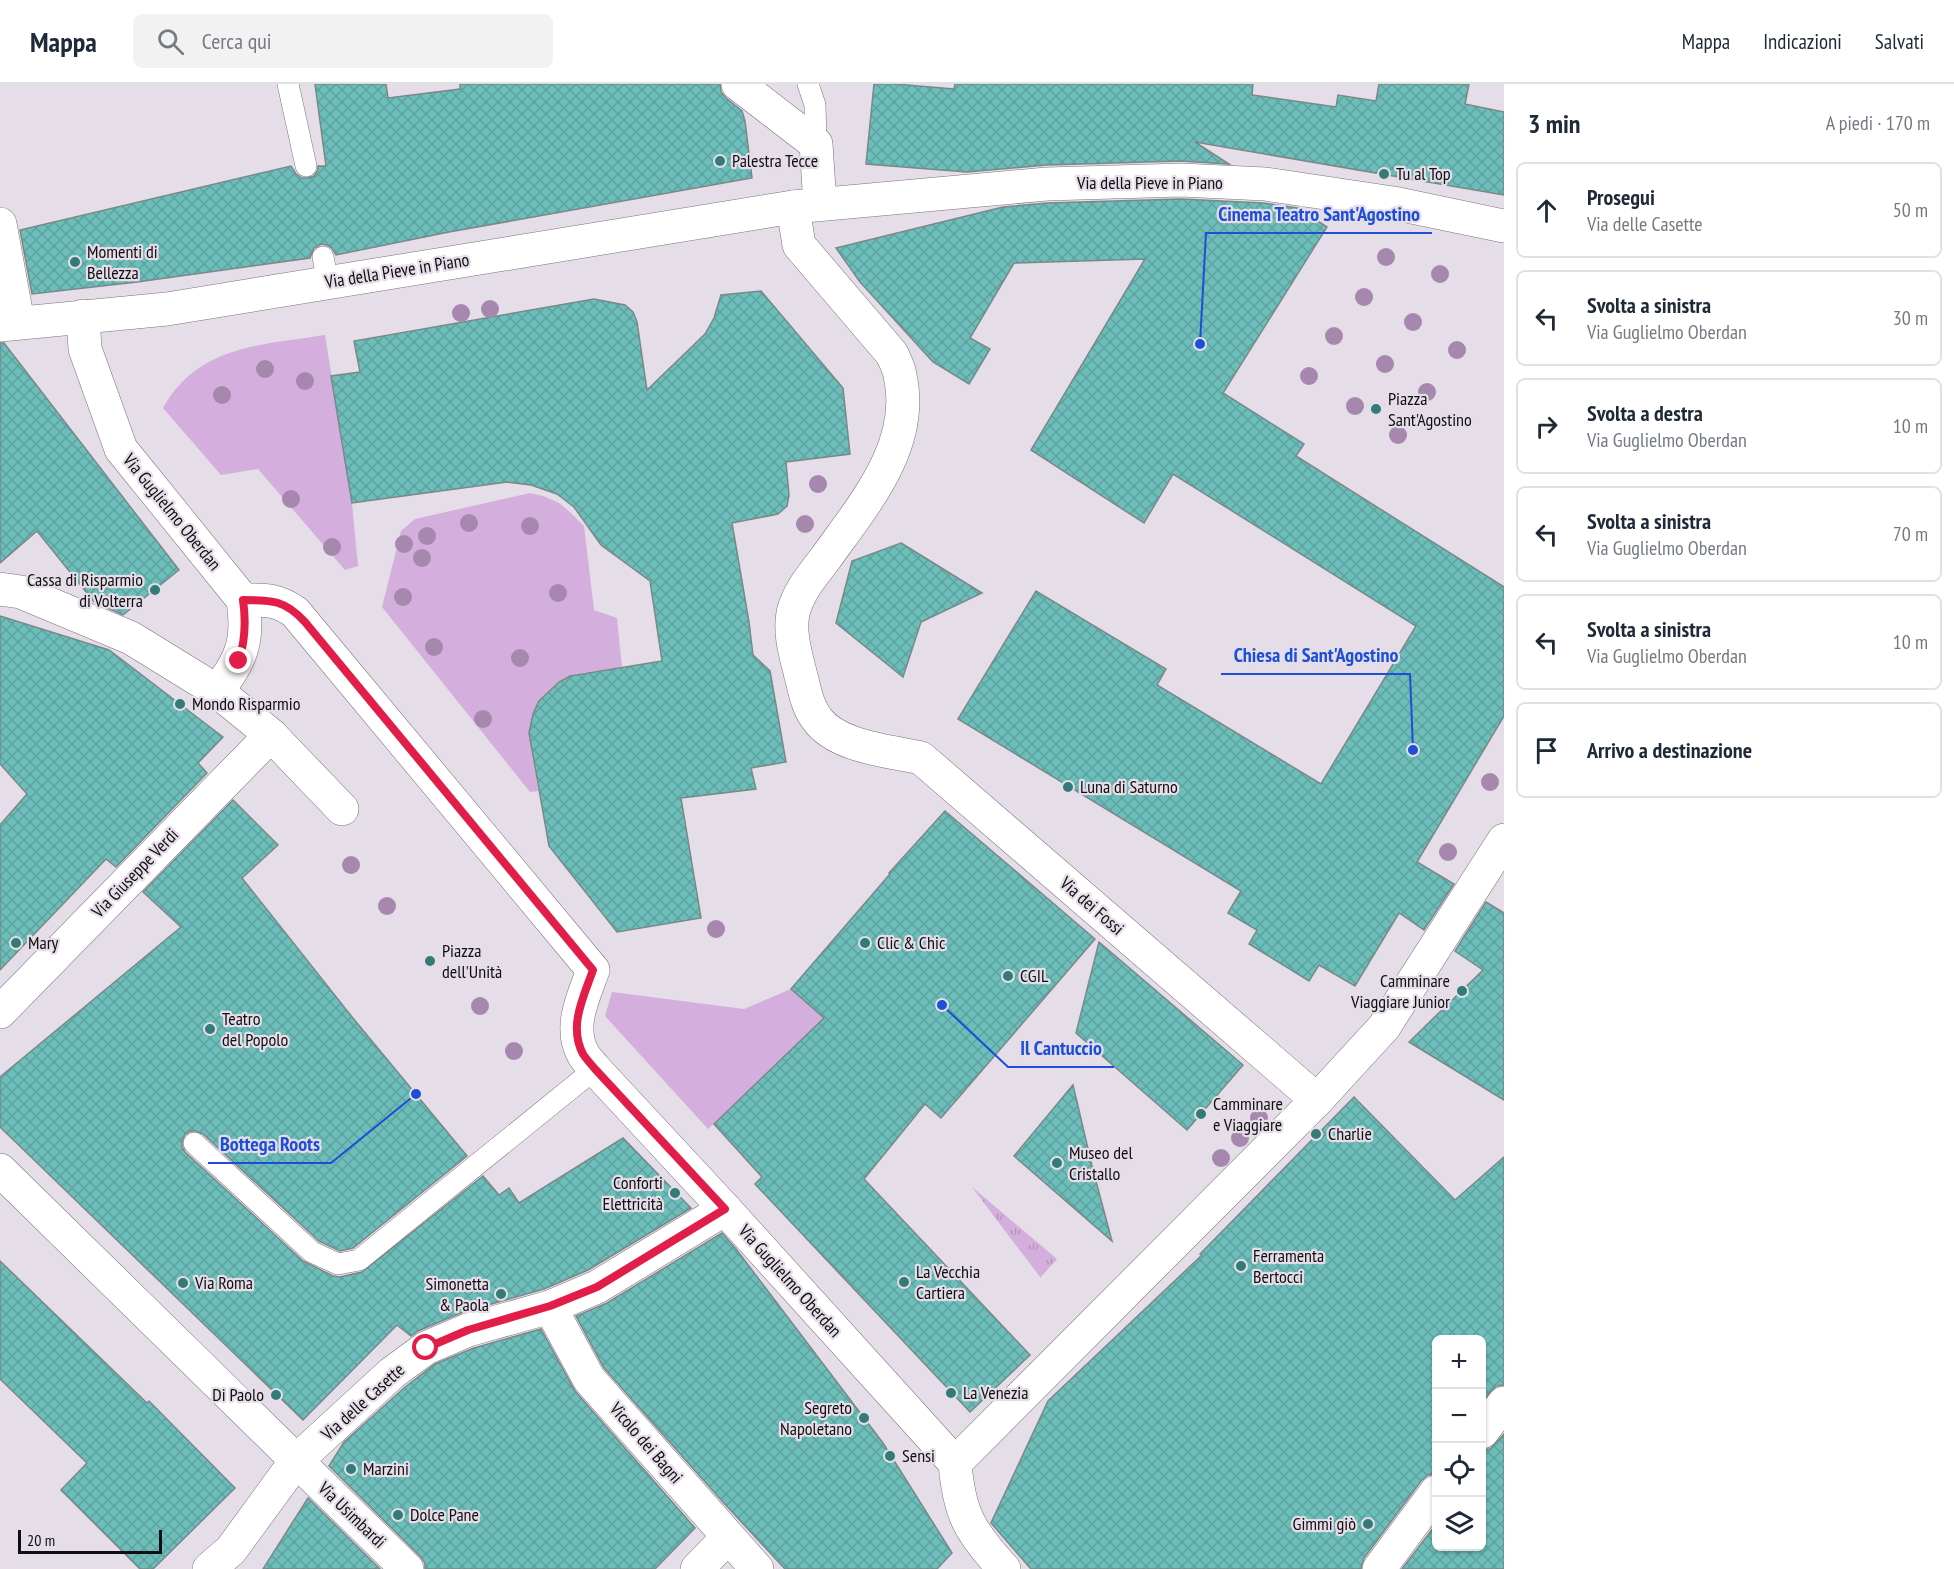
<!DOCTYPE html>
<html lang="it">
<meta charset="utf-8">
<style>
:root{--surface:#fff;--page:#f2f2f3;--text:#1f2937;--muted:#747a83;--line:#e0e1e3}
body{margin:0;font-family:"PT Sans Narrow",sans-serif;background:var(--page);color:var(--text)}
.controls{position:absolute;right:18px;bottom:18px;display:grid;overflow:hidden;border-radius:9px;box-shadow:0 2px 4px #0004}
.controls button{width:54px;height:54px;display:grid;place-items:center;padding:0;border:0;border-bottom:2px solid var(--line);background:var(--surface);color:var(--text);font:30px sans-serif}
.scale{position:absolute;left:18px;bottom:15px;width:144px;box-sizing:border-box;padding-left:6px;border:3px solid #110e11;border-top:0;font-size:16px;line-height:21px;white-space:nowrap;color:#110e11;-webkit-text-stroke:4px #e5dde7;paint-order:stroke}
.stop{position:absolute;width:18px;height:18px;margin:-14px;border:4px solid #e11d48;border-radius:50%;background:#fff}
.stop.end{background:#e11d48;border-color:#fff;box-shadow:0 2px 6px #0008}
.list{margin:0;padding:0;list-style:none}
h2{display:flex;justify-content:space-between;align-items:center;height:78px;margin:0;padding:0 24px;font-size:26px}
h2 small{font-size:20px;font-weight:400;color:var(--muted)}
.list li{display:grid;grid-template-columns:39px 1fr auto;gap:18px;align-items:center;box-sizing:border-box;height:96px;margin:0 12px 12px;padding:0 12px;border:2px solid var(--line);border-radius:9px}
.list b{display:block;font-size:22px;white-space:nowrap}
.list p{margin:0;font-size:20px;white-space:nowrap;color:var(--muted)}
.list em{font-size:20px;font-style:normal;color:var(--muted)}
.icon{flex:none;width:33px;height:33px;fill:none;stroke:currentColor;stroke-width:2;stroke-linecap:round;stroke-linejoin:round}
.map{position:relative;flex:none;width:1504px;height:1485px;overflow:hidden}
header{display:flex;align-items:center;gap:36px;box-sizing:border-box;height:84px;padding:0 30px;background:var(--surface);border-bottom:2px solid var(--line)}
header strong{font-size:28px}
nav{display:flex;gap:33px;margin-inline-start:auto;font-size:21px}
.search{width:420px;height:54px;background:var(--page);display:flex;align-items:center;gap:15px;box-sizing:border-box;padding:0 21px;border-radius:9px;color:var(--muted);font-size:22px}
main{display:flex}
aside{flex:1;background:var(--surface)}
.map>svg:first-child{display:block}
.grass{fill:url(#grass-tufts)}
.park{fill:#d4aedd}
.building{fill:url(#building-cross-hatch);stroke:#7a8887;stroke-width:1.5}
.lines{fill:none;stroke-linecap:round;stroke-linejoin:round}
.lane-casing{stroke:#7a727b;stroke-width:22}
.street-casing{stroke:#7a727b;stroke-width:34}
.lane{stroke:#fff;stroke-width:21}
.street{stroke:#fff;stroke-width:33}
.tree{fill:#a687ad}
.route{stroke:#e11d48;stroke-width:8}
.poi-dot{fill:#327b77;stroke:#e5dde7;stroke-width:2}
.labels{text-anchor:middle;stroke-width:4.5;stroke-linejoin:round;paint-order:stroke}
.poi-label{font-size:18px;fill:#110e11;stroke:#e5dde7;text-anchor:start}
.street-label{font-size:18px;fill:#110e11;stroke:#e5dde7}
.leader{fill:none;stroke:#1d4ed8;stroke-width:2}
.callout-dot{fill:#1d4ed8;stroke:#e5dde7;stroke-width:2}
.callout-label{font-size:20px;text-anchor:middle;font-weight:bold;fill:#1d4ed8;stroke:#e5dde7;stroke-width:4.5;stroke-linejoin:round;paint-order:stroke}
</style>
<header>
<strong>Mappa</strong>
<div class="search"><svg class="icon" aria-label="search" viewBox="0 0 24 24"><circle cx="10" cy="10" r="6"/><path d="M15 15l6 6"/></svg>Cerca qui</div>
<nav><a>Mappa</a><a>Indicazioni</a><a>Salvati</a></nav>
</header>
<main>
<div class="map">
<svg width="1504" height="1485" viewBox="0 0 1504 1485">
<defs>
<pattern id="grass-tufts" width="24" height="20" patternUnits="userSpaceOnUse" patternTransform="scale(1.5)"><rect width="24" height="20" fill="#d4aedd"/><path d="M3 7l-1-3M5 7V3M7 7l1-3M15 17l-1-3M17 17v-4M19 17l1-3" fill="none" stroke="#b594bd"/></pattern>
<pattern id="building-cross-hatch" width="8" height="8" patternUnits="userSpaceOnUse" patternTransform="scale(1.5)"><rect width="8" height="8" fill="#6cbeba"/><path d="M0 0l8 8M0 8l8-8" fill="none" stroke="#5da29f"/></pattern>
</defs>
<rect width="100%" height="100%" fill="#e5dde7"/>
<polygon class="grass" points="972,1103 1057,1175 1040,1194 1040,1193"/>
<g class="park">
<path d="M325,251L352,419L358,482L345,486L258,385L221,391L163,324C198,261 262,261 325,251Z"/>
<path d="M530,409L543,412L559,419L571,429L584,442L594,526L617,534L622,583C606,586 588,587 572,591C563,594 555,600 549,607C520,636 533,670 538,707L530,708L382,523L401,447L415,435Z"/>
<polygon points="791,905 824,934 708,1045 605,932 612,908 744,925"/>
</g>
<g class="building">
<polygon points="315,0 386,0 388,14 460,5 460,0 720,0 721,8 726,14 742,27 745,37 752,94 449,148 336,171 332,164 327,161 321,160 314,164 310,174 137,198 32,210 20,146 291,82 296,90 302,94 308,94 314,92 318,86 318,82 326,82"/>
<polygon points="874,0 895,0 954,5 955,0 1253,0 1252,11 1336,23 1338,11 1376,17 1379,0 1469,0 1465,20 1504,28 1504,111 1195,58 1229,80 1181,77 1046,81 967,88 866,80"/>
<polygon points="1181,115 1263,119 1298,124 1327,143 1223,309 1304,360 1296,372 1504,503 1504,632 1417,778 1454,800 1424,846 1399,829 1355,902 1319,881 1309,897 1249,860 1257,846 1228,829 1241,807 958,635 1036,507 1166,585 1157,601 1321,700 1416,542 1173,390 1144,439 1031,366 1145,175 1014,179 970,254 990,265 969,300 933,278 860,198 836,164 1003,123 1048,119"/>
<polygon points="761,207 843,304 850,370 786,378 789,411 787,422 778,430 732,439 749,538 753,571 770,587 786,678 751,684 756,705 681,714 701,834 617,848 549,762 529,649 533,630 539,617 559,598 570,592 662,577 650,497 601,461 574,423 557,410 531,401 507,398 352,419 331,292 360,288 354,257 594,215 625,221 633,228 637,238 647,306 705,250 714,234 721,211"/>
<polygon points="0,259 4,259 179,486 123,531 94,518 37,447 0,479"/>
<polygon points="901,459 982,509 921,538 903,593 836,539 852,477"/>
<polygon points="0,532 109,566 223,653 198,679 207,689 116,783 106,775 0,886 0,741 27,710 0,680"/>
<polygon points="233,716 278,761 242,794 352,933 467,1072 353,1164 340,1167 319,1157 203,1050 196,1047 190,1047 185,1050 182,1057 182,1063 185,1068 303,1177 333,1192 340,1193 362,1188 483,1092 499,1111 509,1104 519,1119 623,1054 691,1124 588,1186 544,1205 463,1228 418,1247 411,1252 397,1241 303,1336 0,1043 0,993 181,843 143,808"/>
<polygon points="945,727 1095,855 941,1034 925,1020 864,1095 1030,1271 970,1328 755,1100 762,1093 714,1040 824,934 791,905 890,790 889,789"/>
<polygon points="1486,818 1504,829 1504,1016 1409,958 1483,886 1455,867"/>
<polygon points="1099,858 1243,981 1187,1046 1076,949"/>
<polygon points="1073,1001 1093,1086 1112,1157 1014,1072"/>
<polygon points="1354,1013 1455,1116 1504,1073 1504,1301 1496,1302 1482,1318 1482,1256 1437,1256 1437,1390 1428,1391 1421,1397 1364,1474 1361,1485 1031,1485 991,1439 1048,1317 1202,1171 1200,1170"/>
<polygon points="722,1149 736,1165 883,1359 952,1469 937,1485 785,1485 722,1417 604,1284 576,1232 607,1219"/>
<polygon points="0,1177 147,1319 149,1317 235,1404 153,1485 140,1485 61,1406 87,1379 0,1295"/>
<polygon points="541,1245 575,1307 695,1444 655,1485 425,1485 425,1479 420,1472 329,1382 344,1358 404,1304 435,1280 474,1264"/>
<polygon points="1504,1350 1504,1485 1402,1485 1437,1439 1437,1462 1482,1462 1482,1366 1490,1365"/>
<polygon points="308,1414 380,1485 263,1485"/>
</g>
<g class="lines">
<g class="lane-casing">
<g id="lane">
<polyline points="288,0 306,82"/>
<polyline points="808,0 815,21 816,60"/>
<polyline points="323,173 328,199"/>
<polyline points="194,1059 312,1168 338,1180 359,1176 595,985"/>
</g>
</g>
<g class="street-casing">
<g id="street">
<polyline points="738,0 816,60 820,120"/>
<path d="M793,123L799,161L892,270C895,277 899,284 900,291C916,362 863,421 825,475C812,492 798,508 793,529C789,550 796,572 801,592C805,607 807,622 817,635C837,663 889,667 921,674L1317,1016"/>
<polyline points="0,140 18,238"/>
<path d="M83,232L85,265L121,365L243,516C249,556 242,576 217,607"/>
<polyline points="0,241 167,225 793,123 1047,100 1181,96 1265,100 1393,119 1504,142"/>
<polyline points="0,505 21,508 131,554 217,607 271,651 342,725"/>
<path d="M243,516C265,516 276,515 295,528L593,886C584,912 568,942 583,970C586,975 591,980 595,985L725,1125L955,1379C959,1430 970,1448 1004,1485"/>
<polyline points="0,928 271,651"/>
<polyline points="0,1086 407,1485"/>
<polyline points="550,1223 589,1295 757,1485"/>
<polyline points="1482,1348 1504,1319"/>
<polyline points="955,1379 1317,1016 1384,943 1504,756"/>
<polyline points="209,1485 231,1466 296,1377 392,1289 426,1264 468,1246 550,1223 597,1203 725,1125"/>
<polyline points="697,1485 728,1453"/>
<polyline points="1379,1485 1436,1408"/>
</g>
</g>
<use href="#lane" class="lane"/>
<use href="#street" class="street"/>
</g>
<g class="tree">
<circle cx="1386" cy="173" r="9"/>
<circle cx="1440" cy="190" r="9"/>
<circle cx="1364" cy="213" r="9"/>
<circle cx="490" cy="225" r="9"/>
<circle cx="461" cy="229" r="9"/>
<circle cx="1413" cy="238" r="9"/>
<circle cx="1334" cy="252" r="9"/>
<circle cx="1457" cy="266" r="9"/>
<circle cx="1385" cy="280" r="9"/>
<circle cx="265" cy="285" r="9"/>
<circle cx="1309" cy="292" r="9"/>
<circle cx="305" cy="297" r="9"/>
<circle cx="1427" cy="308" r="9"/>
<circle cx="222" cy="311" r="9"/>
<circle cx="1355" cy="322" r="9"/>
<circle cx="1398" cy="351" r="9"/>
<circle cx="818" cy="400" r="9"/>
<circle cx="291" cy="415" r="9"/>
<circle cx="469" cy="439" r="9"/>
<circle cx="805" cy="440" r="9"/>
<circle cx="530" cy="442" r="9"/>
<circle cx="427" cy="452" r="9"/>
<circle cx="404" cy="460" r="9"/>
<circle cx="332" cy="463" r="9"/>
<circle cx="422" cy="474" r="9"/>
<circle cx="558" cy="509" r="9"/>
<circle cx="403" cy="513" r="9"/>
<circle cx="434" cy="563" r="9"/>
<circle cx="520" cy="574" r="9"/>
<circle cx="483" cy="635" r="9"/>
<circle cx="1490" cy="698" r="9"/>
<circle cx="1448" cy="768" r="9"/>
<circle cx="351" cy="781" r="9"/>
<circle cx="387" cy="822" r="9"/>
<circle cx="716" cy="845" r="9"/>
<circle cx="480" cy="922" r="9"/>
<circle cx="514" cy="967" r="9"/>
<circle cx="1259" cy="1034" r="9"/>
<circle cx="1240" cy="1054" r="9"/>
<circle cx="1221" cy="1074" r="9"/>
</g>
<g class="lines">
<path class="route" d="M239,577C245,557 246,536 243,516C272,516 285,516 305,538L593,886C584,912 568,942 583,970C586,975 591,980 595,985L725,1125L597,1203L550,1222L468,1246L426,1264"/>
</g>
<g class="poi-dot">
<circle cx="720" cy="77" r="6"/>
<circle cx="1384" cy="90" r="6"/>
<circle cx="75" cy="178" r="6"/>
<circle cx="1376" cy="325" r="6"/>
<circle cx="155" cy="506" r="6"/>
<circle cx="180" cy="620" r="6"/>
<circle cx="1068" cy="703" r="6"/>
<circle cx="16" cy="859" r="6"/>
<circle cx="865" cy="859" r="6"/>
<circle cx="430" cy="877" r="6"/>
<circle cx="1008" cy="892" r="6"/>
<circle cx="1462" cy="907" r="6"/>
<circle cx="210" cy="945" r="6"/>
<circle cx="1201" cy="1030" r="6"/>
<circle cx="1316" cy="1050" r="6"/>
<circle cx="1057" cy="1079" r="6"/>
<circle cx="675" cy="1109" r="6"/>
<circle cx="1241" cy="1182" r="6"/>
<circle cx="904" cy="1198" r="6"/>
<circle cx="183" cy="1199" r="6"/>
<circle cx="501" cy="1210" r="6"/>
<circle cx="951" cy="1309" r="6"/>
<circle cx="276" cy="1311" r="6"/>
<circle cx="864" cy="1334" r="6"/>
<circle cx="890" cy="1372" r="6"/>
<circle cx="351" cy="1385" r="6"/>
<circle cx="398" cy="1431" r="6"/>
<circle cx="1368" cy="1440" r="6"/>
</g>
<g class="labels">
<g class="poi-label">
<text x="732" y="83">Palestra Tecce</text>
<text x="1396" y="96">Tu al Top</text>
<text x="87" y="174">Momenti di<tspan x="87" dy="21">Bellezza</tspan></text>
<text x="1388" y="321">Piazza<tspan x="1388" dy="21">Sant'Agostino</tspan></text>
<text x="143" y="502" text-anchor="end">Cassa di Risparmio<tspan x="143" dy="21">di Volterra</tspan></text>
<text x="192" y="626">Mondo Risparmio</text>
<text x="1080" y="709">Luna di Saturno</text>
<text x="28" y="865">Mary</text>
<text x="877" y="865">Clic &amp; Chic</text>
<text x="442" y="873">Piazza<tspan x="442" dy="21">dell'Unità</tspan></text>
<text x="1020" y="898">CGIL</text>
<text x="1450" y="903" text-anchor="end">Camminare<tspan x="1450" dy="21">Viaggiare Junior</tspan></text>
<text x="222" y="941">Teatro<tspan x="222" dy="21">del Popolo</tspan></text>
<text x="1213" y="1026">Camminare<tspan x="1213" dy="21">e Viaggiare</tspan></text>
<text x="1328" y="1056">Charlie</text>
<text x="1069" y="1075">Museo del<tspan x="1069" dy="21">Cristallo</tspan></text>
<text x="663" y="1105" text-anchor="end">Conforti<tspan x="663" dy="21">Elettricità</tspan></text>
<text x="1253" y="1178">Ferramenta<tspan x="1253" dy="21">Bertocci</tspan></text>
<text x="916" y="1194">La Vecchia<tspan x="916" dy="21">Cartiera</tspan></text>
<text x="195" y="1205">Via Roma</text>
<text x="489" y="1206" text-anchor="end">Simonetta<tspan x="489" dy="21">&amp; Paola</tspan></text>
<text x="963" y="1315">La Venezia</text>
<text x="264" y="1317" text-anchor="end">Di Paolo</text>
<text x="852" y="1330" text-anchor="end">Segreto<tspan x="852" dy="21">Napoletano</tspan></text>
<text x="902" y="1378">Sensi</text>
<text x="363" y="1391">Marzini</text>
<text x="410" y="1437">Dolce Pane</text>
<text x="1356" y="1446" text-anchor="end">Gimmi giò</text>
</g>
<g class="street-label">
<text x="1150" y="105">Via della Pieve in Piano</text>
<text transform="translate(397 187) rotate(-9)" y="6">Via della Pieve in Piano</text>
<text transform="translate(172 428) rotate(51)" y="6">Via Guglielmo Oberdan</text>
<text transform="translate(135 789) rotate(-46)" y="6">Via Giuseppe Verdi</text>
<text transform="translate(1092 822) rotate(41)" y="6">Via dei Fossi</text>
<text transform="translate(790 1197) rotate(48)" y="6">Via Guglielmo Oberdan</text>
<text transform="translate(363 1318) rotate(-42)" y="6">Via delle Casette</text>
<text transform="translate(646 1359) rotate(49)" y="6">Vicolo dei Bagni</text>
<text transform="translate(352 1431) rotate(44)" y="6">Via Usimbardi</text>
</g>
</g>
<path class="leader" d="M1200 260L1206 149H1432M1413 666L1410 590H1221M942 921L1008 983H1114M416 1010L331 1079H208"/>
<g class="callout-dot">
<circle cx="1200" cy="260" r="6"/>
<circle cx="1413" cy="666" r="6"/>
<circle cx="942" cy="921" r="6"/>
<circle cx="416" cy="1010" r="6"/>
</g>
<g class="callout-label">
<text x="1319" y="137">Cinema Teatro Sant'Agostino</text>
<text x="1316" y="578">Chiesa di Sant'Agostino</text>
<text x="1061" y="971">Il Cantuccio</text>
<text x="270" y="1067">Bottega Roots</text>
</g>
</svg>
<div class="controls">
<button>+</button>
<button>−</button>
<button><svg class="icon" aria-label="locate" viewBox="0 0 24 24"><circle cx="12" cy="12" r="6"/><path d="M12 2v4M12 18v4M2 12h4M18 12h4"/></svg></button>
<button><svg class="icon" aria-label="layers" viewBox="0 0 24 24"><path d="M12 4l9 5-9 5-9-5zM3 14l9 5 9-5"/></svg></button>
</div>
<div class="scale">20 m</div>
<div class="stop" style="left:426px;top:1264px"></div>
<div class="stop end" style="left:239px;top:577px"></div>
</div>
<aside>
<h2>3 min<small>A piedi · 170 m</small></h2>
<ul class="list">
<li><svg class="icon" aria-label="ahead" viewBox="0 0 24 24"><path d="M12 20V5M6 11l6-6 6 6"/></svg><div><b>Prosegui</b><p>Via delle Casette</p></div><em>50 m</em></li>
<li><svg class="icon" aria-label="left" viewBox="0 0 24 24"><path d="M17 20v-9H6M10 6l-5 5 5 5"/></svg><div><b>Svolta a sinistra</b><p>Via Guglielmo Oberdan</p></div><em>30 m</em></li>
<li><svg class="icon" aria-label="right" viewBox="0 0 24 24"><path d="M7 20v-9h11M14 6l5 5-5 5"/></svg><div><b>Svolta a destra</b><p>Via Guglielmo Oberdan</p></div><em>10 m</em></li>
<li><svg class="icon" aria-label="left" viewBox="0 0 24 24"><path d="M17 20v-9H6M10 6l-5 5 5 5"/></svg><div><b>Svolta a sinistra</b><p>Via Guglielmo Oberdan</p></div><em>70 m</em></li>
<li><svg class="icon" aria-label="left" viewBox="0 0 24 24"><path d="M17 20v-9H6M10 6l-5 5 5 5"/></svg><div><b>Svolta a sinistra</b><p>Via Guglielmo Oberdan</p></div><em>10 m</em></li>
<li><svg class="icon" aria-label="arrive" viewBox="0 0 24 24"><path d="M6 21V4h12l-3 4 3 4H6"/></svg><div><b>Arrivo a destinazione</b></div></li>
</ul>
</aside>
</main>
